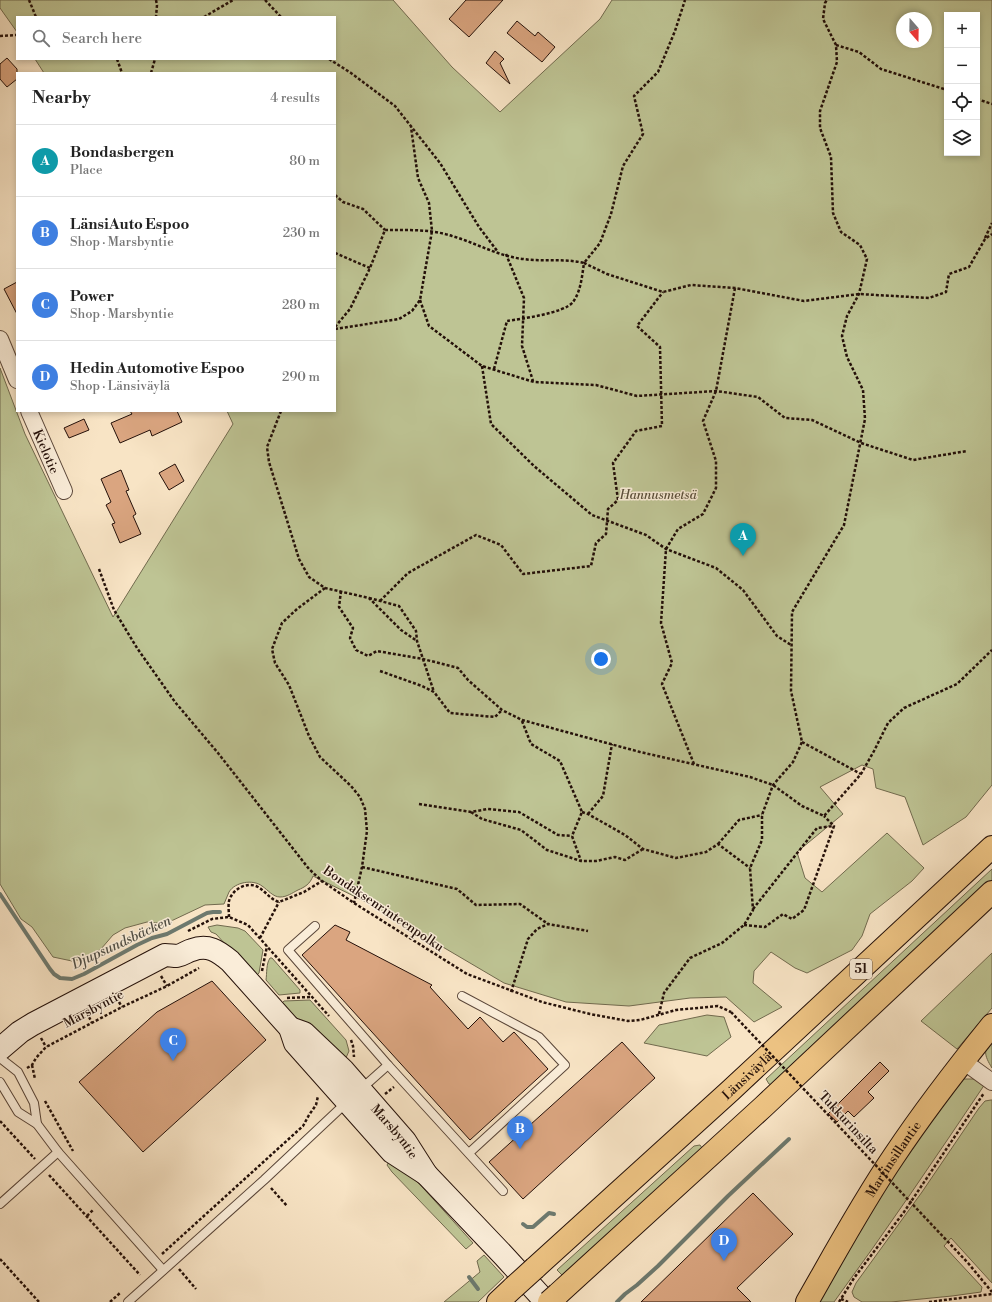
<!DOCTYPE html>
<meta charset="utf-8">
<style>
:root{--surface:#fff;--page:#f2f2f2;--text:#222;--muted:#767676;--line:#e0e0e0;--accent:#0f766e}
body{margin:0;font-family:"Libre Bodoni",serif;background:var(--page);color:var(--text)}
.controls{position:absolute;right:12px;top:12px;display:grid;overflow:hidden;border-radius:0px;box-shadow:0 2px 6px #0003}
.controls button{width:36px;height:36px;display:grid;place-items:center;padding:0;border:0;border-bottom:1px solid var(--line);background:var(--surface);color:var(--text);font:20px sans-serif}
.compass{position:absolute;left:896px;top:12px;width:36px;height:36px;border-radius:50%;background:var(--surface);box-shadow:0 2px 6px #0003;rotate:160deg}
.you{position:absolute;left:601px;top:659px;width:14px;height:14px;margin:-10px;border:3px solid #fff;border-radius:50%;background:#1a73e8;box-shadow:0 0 0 6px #1a73e833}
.badge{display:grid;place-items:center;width:26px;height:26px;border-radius:50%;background:var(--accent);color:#fff;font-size:13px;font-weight:700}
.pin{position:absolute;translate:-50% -33px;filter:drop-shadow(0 1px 2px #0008)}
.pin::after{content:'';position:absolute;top:21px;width:14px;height:12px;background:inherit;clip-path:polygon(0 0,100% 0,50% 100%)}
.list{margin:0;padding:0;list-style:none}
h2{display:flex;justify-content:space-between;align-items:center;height:52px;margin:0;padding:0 16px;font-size:17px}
h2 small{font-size:13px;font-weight:400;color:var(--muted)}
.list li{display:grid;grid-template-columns:26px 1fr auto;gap:12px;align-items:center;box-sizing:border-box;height:72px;padding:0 16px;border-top:1px solid var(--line)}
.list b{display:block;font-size:15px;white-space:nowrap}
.list p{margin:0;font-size:13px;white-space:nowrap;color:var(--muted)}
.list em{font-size:13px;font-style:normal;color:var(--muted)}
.icon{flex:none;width:22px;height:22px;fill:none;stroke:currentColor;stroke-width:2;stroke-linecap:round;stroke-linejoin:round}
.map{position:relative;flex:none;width:992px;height:1302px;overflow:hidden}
.search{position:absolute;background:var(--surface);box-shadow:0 2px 6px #0003;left:16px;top:16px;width:320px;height:44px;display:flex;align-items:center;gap:10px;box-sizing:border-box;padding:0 14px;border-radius:0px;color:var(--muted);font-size:15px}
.panel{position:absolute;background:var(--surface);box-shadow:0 2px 6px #0003;left:16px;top:72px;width:320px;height:340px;border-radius:0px}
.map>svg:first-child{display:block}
.green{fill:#bec494;stroke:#716a4e;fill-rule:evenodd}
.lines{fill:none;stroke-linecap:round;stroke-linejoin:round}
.stream{stroke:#6d796e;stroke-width:4}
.building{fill:#daa580;stroke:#241009}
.lane-casing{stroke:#594538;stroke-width:10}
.street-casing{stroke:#594538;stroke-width:18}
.secondary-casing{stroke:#241009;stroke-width:24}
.primary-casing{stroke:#241009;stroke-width:24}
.highway-casing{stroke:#241009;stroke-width:24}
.path{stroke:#241009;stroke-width:2.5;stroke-dasharray:3 2;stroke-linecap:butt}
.lane{stroke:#faedd9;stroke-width:8}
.street{stroke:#faedd9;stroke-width:16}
.secondary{stroke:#faedd9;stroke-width:22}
.primary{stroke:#ecc282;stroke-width:22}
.highway{stroke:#ecc282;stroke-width:22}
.highway-bridge-casing{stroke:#241009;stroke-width:24;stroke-linecap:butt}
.path-bridge{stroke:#241009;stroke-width:2.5;stroke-dasharray:3 2;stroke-linecap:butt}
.highway-bridge{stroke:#ecc282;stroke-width:22}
.labels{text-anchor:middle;stroke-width:3;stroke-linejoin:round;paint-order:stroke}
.shield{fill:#faedd9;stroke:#645247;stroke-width:1}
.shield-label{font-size:12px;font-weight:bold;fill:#241009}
.street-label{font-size:13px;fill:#241009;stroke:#faedd9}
.park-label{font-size:13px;font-style:italic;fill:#5a4f3a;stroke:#faedd9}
.water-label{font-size:14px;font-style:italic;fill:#4f4d44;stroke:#faedd9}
</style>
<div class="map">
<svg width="992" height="1302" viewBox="0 0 992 1302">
<rect width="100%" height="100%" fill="#f8e4c5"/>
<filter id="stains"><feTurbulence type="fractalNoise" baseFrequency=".005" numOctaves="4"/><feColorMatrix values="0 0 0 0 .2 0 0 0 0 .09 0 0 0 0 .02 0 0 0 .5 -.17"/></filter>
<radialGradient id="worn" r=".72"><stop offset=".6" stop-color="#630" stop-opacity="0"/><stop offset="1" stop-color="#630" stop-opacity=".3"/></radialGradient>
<g class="green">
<path d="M0,0H393L452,67L500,112L600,19L612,0H992V785L966,817L923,845L905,797L876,788L873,769L862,765L820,787L843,814L797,852L805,878L822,892L887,833L924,868L912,881L870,914L862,936L852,950L807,973L795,968L771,952L754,971L753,983L782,1007L754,1022L726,997L690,998L629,1006L566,1002L504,983L368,903L313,876C310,884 305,887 298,890C292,893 287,897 280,897C273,897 268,890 262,886C253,879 235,882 229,892C227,896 226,900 224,904L205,905L169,922L158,923L147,922L125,928L113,935L101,949L88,958L72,961L53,957L32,927L21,919L0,884V368L25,434L113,617L233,424L227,411H335V73H44L35,59H335V17H17V32L0,8ZM947,15H977V153H947ZM902,18H926V42H902Z"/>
<polygon points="992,869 992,880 772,1085 769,1084 766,1079"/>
<polygon points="217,925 238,928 245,931 263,950 259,973 255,977 216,934 211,932 208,927"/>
<polygon points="992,953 992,1008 957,1049 921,1021"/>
<path d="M270,958H272L300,990V993L279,995L266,980C267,973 266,964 270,958Z"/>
<polygon points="310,1000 346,1040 349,1051 345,1060 280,1005 284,1001"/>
<polygon points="707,1015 724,1017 731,1037 707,1056 644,1043 659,1025"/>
<path d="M992,1037V1068C984,1055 983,1050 992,1037Z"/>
<path d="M964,1079H976L985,1084C936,1157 886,1231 834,1302H819L870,1210L955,1086Z"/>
<polygon points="991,1100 992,1100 992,1283 951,1238 944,1246 982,1287 981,1292 952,1296 891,1302 862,1302 854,1297 852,1292 856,1283 922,1192 979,1108 985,1101"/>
<polygon points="700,1145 702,1148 563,1276 557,1270 694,1146"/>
<polygon points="390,1160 415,1179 473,1243 466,1249 392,1172 387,1165"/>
<polygon points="484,1255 504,1277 478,1302 444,1302 480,1272 477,1261"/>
</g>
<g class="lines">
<g class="stream">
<polyline points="0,894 50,969 54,974 60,978 72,979 84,974 137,945 152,938 167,934 207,913 213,912 220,912"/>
<polyline points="523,1224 527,1227 533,1227 549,1213 554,1214"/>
<polyline points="469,1277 478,1289"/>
<polyline points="617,1302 625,1294 637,1285 658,1266 728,1196 789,1139"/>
</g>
</g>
<g class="building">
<polygon points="466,0 503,0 469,37 449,19"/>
<polygon points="517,21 535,36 538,32 555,47 542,62 507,33"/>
<polygon points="495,51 504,59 500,63 510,84 486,63"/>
<polygon points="7,58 17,69 17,79 7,87 0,79 0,64"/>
<polygon points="17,282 17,314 4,289"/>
<polygon points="130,411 177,411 182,422 152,436 150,430 120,443 111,423 132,414"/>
<polygon points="84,419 89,430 69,438 64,428"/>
<polygon points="175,464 184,481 169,490 159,473"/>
<polygon points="121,470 129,490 126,491 136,514 133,516 141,534 120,543 112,524 115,523 106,505 111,502 101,479"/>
<polygon points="335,925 350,932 346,940 432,985 430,987 468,1029 480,1017 503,1042 514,1032 548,1069 470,1140 302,955"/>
<polygon points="212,981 266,1040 143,1152 79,1082 157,1012"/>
<polygon points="622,1042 655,1078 523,1199 489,1162"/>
<polygon points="880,1062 889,1071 868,1092 874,1098 854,1117 848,1111 837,1122 828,1114"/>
<polygon points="753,1193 793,1234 737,1288 751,1302 641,1302"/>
</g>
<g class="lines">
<g class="lane-casing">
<g id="lane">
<polyline points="315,926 288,950 388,1065"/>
<polyline points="462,996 539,1037 565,1065 469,1153"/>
<polyline points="0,1058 18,1072 34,1103 37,1124"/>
<polyline points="0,1082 18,1112 37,1124 58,1152 163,1270"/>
<polyline points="360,1090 388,1065 503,1191"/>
<polyline points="0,1204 58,1152"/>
<polyline points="128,1302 264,1180 347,1102"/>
</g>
</g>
<g class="street-casing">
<g id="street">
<polyline points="0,339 17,380"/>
<path id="s1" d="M29,411L64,491"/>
<polyline points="963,1061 992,1082"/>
</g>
</g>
<g class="secondary-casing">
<g id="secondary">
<path id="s2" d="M290,1028L304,1033L343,1070L405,1141L426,1174L504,1256L546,1302"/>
<path d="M0,1049L20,1032L33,1024L165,955C169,955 173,956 177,956C183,955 187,951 192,950C208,944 218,951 230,961L290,1028L295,1043L392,1152L426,1174"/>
</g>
</g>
<g class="primary-casing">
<g id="primary">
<path id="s3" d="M807,1302C835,1253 862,1203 894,1156C924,1111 958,1067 992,1025"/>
</g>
</g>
<g class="highway-casing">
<g id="highway">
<path id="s4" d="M535,1268L730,1091L992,847"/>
<polyline points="558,1294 763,1107 992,892"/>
<polyline points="498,1302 514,1287"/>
</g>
</g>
<g class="path">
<polyline points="29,0 36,17"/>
<polyline points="156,0 157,5 156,17"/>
<polyline points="265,0 281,17"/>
<polyline points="204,17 233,0"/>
<polyline points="0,36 17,35"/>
<polyline points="836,45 859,52 881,69 947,90"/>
<polyline points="117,59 122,73"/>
<polyline points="329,59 351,73 395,106 440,163 479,227 498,252"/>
<polyline points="151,73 155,59"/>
<polyline points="977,99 992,104"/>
<polyline points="335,195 343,202 363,209 385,230"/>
<polyline points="985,238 992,223"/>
<polyline points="335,253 370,268"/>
<polyline points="506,254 524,298 522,346 533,381"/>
<polyline points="420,300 429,326 482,366 534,382 596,385 637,396 716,391 758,397 785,418 812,420 861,443 913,460 967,451"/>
<path d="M335,327L350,309L370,268L385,230C407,230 431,229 452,236C476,243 498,256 523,259C543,262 564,258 584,263L600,243L611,214L623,166L643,134L634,96L658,72L675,31L685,0"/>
<polyline points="335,329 399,319 412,311 420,300 432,231 429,203 418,178 411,127"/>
<polyline points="482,366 491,424 534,466 592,515 646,535 666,549 716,568 743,590 777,636 791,645"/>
<path d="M494,369L507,321C520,319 565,313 573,302C581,291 582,276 584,263L607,274L663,292L691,285L735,288L804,301L859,294L929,298L946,292L949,274L969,267L985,239L992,234"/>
<polyline points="281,411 267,447 269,462 299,559 309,577 325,588 369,598 401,630 417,641"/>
<polyline points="99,569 114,610 137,648 175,702 218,753 309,869 322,881 354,903 467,974 542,1002 590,1014 628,1021 640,1020 676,1010 718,1006 731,1012"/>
<polyline points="325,588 297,609 282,623 272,649 275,663 289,685 309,736 320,757 351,786 360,797 365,809 367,831 362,867 354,903"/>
<polyline points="341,591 339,607 353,628 350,638 356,650 368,656 377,651 423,659 458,668 468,680 502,710 522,720 640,752 750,777 773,785 802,806 824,816 861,774 874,751 888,723 904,708 957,684 992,650"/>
<polyline points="369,598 399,606 416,631 417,641 434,692"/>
<polyline points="380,601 408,573 476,535 501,545 523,574 591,566 596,543 606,534 608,509 618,500 613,463 636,431 662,426 660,347 637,326 663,292"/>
<polyline points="380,671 422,686 434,692 450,713 495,717 502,710"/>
<polyline points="522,721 531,744 560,761 582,812 572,836 581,861"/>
<polyline points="802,742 861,774"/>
<polyline points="694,764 662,684 672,663 661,623 666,549 678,529 703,514 716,488 716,461 703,421 716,391 735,288"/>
<polyline points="419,804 471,812 488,809 519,812 558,835 572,836"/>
<polyline points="471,812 482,819 521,830 547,850 581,861 596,861 615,857 625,860 643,849"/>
<polyline points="582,812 588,814 625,835 643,849 676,858 706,852 718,844 750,868"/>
<polyline points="588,814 603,796 612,744"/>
<polyline points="718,844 739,820 762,815"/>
<polyline points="362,867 457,889 476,905 520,904 548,924"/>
<polyline points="753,909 817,828 834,826"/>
<path d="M229,917C229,912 228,906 229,901C232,890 245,882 256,886C265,890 269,899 279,902L304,892L322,881"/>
<polyline points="744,925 765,927 783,914 792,919 804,910 834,826 824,816"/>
<polyline points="188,931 212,919 229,917 248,925 329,1016"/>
<polyline points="260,938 279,902"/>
<polyline points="262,971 267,946"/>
<polyline points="161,976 167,986"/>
<polyline points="511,992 528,939 537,929 548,924 588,931"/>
<polyline points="287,998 310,997"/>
<polyline points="119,1002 122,1007"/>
<polyline points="659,1014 664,993 690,958 722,943 744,925 753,910 750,868 762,840 762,815 773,785 793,762 802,742 791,691 792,612 844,525 865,419 863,390 847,357 842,336 847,316 859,294 867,259 860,245 841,232 833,213 831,157 820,128 820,111 837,62 836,45 823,19 825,3 827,0"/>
<polyline points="89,1017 92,1023"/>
<polyline points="41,1038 46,1047"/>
<polyline points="351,1040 353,1046 354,1057"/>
<polyline points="32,1065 35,1079"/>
<polyline points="27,1068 32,1065 36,1058 46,1047 122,1007 167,986 199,968"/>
<polyline points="385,1094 394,1087"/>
<polyline points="45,1101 73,1151"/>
<polyline points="0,1121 35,1159"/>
<polyline points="49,1175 140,1275"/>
<polyline points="271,1188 287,1206"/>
<polyline points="87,1216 94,1209"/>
<polyline points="162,1254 303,1126 309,1115 316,1105 318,1096"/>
<polyline points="0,1259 39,1302"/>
<polyline points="968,1263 992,1292"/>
<polyline points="179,1269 196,1289"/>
<polyline points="841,1299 848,1302"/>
<polyline points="110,1302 120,1293"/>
<polyline points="839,1302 854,1278 904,1212 984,1093"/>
<polyline points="929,1302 992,1294"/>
</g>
<use href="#lane" class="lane"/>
<use href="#street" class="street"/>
<use href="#secondary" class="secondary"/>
<use href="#primary" class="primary"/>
<use href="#highway" class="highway"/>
<g class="highway-bridge-casing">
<g id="highway-bridge">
<polyline points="514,1287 535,1268"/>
<polyline points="549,1302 558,1294"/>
</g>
</g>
<polyline class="path-bridge" points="731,1012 968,1263"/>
<use href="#highway-bridge" class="highway-bridge"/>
</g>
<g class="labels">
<rect class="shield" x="850" y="959" width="22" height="20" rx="3"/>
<g class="shield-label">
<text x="861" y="973">51</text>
</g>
<g class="street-label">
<text dy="5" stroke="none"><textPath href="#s1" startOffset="44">Kielotie</textPath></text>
<text transform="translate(384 908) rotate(34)" y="5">Bondaksenrinteenpolku</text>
<text transform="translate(93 1008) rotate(-28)" y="5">Marsbyntie</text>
<text dy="5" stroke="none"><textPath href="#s4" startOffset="286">Länsiväylä</textPath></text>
<text transform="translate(849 1122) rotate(47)" y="5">Tukkurinsilta</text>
<text dy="5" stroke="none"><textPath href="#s2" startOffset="149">Marsbyntie</textPath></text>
<text dy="5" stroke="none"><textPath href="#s3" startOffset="167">Martinsillantie</textPath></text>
</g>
<g class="park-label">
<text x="658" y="499">Hannusmetsä</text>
</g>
<g class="water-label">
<text transform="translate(121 942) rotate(-25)" y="5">Djupsundsbäcken</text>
</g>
</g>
<rect width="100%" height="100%" filter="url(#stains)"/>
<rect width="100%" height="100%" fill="url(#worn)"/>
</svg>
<div class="controls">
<button>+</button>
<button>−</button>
<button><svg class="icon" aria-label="locate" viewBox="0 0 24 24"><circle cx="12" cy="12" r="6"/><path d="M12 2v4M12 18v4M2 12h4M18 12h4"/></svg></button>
<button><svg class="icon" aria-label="layers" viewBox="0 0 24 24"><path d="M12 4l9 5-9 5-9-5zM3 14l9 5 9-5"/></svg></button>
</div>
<svg class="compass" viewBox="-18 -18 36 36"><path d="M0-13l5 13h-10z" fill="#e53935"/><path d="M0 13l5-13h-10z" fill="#767676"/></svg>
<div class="you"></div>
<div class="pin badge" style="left:743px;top:556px;background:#0f9aa8">A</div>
<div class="pin badge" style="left:520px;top:1149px;background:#3f7fe0">B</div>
<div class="pin badge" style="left:173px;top:1061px;background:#3f7fe0">C</div>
<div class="pin badge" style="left:724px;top:1261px;background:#3f7fe0">D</div>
<div class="search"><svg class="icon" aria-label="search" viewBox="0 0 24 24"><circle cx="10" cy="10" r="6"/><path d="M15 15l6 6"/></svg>Search here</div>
<section class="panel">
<h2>Nearby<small>4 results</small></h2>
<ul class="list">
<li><span class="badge" style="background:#0f9aa8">A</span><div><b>Bondasbergen</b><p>Place</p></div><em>80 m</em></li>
<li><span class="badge" style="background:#3f7fe0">B</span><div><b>LänsiAuto Espoo</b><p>Shop · Marsbyntie</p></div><em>230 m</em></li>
<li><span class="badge" style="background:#3f7fe0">C</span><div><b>Power</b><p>Shop · Marsbyntie</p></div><em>280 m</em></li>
<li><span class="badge" style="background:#3f7fe0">D</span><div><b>Hedin Automotive Espoo</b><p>Shop · Länsiväylä</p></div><em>290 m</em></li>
</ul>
</section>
</div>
